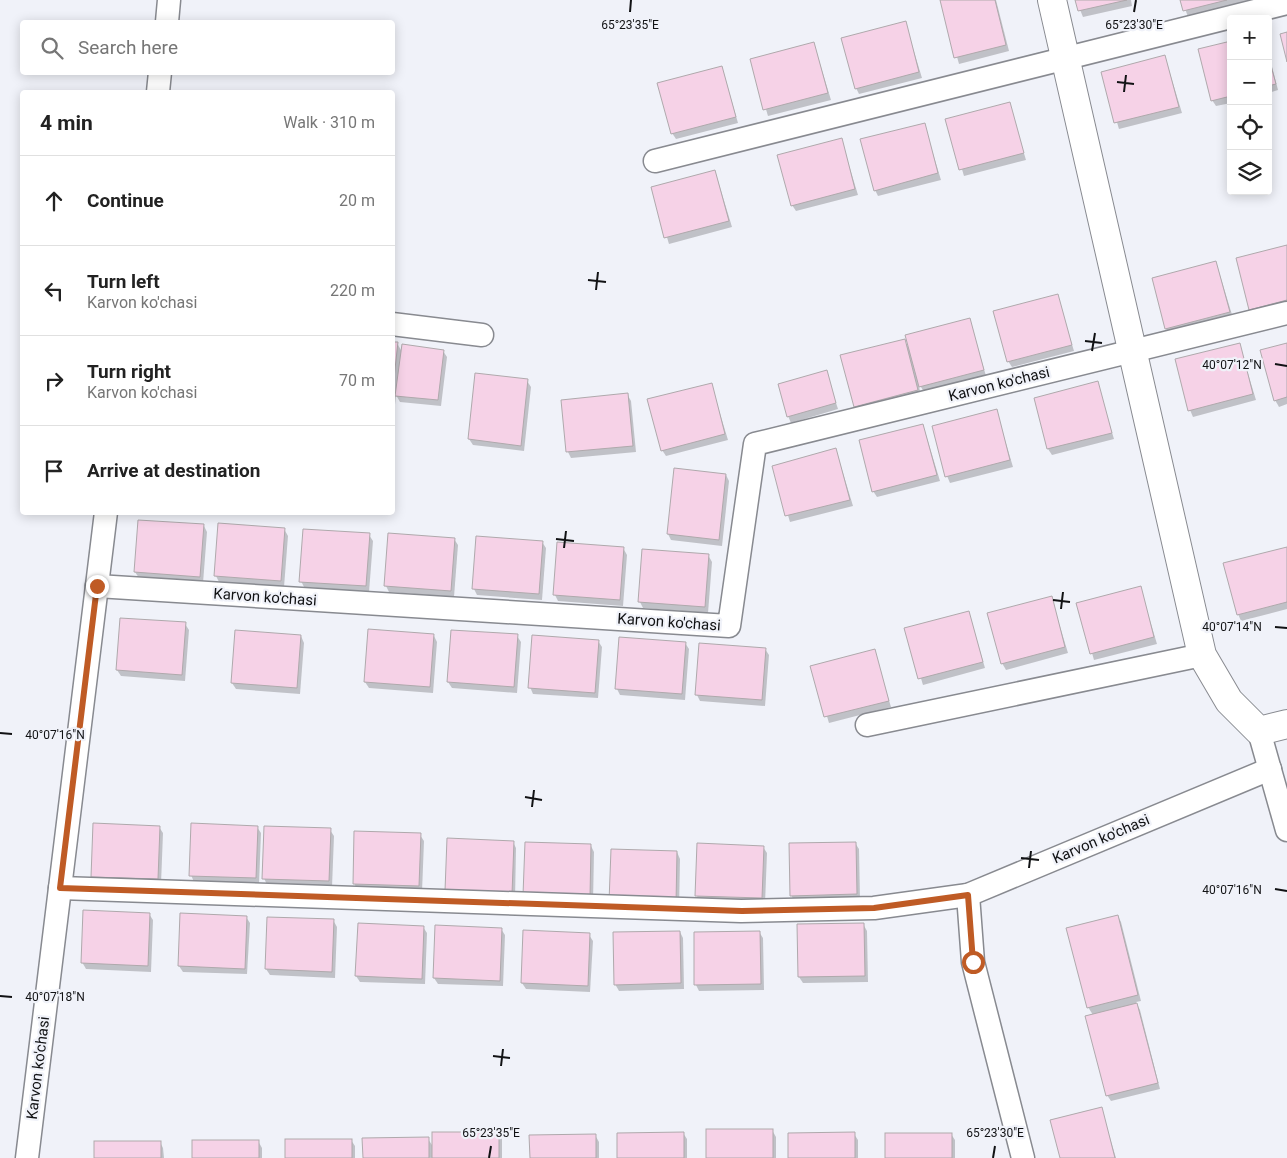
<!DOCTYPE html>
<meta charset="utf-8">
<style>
:root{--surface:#fff;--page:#f6f6f6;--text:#222;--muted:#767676;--line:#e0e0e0}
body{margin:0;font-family:Roboto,sans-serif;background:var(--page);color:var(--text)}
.controls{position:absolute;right:15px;top:15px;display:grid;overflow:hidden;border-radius:5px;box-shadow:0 2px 12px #0003}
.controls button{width:45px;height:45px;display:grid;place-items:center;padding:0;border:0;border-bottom:1px solid var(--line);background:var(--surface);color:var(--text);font:25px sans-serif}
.stop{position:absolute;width:15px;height:15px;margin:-11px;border:4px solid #bf5b25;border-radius:50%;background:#fff}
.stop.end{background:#bf5b25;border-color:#fff;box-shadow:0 1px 5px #0008}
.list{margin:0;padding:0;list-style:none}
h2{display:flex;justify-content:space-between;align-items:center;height:65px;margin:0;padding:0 20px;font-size:21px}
h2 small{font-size:16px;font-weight:400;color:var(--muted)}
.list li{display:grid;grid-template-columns:32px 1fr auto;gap:15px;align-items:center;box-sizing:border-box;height:90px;padding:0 20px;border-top:1px solid var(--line)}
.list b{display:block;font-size:19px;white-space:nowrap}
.list p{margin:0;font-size:16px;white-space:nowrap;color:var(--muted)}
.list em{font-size:16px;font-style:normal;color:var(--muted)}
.icon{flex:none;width:28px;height:28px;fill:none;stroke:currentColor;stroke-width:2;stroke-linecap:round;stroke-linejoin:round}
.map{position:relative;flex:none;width:1287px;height:1158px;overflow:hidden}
.search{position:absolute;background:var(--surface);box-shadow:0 2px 12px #0003;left:20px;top:20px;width:375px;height:55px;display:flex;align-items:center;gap:12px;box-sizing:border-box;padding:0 18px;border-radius:5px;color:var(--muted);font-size:19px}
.panel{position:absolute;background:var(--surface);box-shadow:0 2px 12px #0003;left:20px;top:90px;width:375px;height:425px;border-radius:5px}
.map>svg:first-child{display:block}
.shadow{fill:#0003}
.building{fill:#f6d2e7;stroke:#afa9ac}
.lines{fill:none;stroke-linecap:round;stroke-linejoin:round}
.street-casing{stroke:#888a90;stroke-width:25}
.secondary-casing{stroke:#888a90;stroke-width:30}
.street{stroke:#fff;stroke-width:22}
.secondary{stroke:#fff;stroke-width:28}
.route{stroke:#bf5b25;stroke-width:6}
.ticks{fill:none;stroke:#111214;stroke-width:2}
.labels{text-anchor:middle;stroke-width:4.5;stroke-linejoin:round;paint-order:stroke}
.street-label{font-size:15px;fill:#111214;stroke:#f0f2f9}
.ticks-label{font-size:12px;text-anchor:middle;fill:#111214;stroke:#f0f2f9;stroke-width:4.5;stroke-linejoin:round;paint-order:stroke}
</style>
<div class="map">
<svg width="1287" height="1158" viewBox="0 0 1287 1158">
<rect width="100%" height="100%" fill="#f0f2f9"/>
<g class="shadow">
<polygon points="941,0 996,0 1009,51 959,64"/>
<polygon points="1076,0 1131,0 1132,6 1083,17"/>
<polygon points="1182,0 1251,0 1251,1 1188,17"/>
<polygon points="905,22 922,78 859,94 856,88"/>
<polygon points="1231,42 1231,103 1216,106 1212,100"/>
<polygon points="814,44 831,100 768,116 751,60"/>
<polygon points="1268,51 1278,90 1268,93"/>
<polygon points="1165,57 1182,113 1119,129 1102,73"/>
<polygon points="722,67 738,123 676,139 672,133"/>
<polygon points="1009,103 1026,160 964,176 947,120"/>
<polygon points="924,124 941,180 878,196 875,190"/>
<polygon points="841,139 858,195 796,211 792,205"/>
<polygon points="715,171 732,227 669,244 652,188"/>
<polygon points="1287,246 1287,307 1254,315 1251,309"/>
<polygon points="1216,262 1233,318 1170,335 1166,329"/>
<polygon points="1057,295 1074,351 1012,367 1008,361"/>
<polygon points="970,320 986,376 924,392 918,382 921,396 858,412 855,406 904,340 910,350"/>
<polygon points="392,343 397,343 402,352 443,351 447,357 441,406 400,402 396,395 392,434"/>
<polygon points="1239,344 1256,400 1193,417 1190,410"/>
<polygon points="1287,344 1287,404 1279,407 1275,400"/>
<polygon points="826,372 838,409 791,423 788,416"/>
<polygon points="527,381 531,387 524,451 473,445 469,439"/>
<polygon points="1097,383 1114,439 1052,455 1048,449"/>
<polygon points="711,384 728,440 666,456 662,450"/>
<polygon points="627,394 631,401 636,452 571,458 568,452"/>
<polygon points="996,410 1013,467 950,483 947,476"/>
<polygon points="923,425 940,481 877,497 873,491"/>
<polygon points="836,450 853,506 790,522 773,466"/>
<polygon points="675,470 726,475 729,481 722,546 671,540 668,534"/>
<polygon points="204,526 207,532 203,583 139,578 135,572"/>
<polygon points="284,529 288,536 284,587 219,582 216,576"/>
<polygon points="369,535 373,541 369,592 304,587 301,581"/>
<polygon points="454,539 458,545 454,597 389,592 386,586"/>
<polygon points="542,542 546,548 542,600 477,595 474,589"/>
<polygon points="623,548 627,555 623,606 558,601 555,595"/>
<polygon points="1287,548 1287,609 1241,621 1238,614"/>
<polygon points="708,555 712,562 708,613 643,608 640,602"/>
<polygon points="1140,587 1157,644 1094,660 1078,604"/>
<polygon points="1051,597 1068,653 1006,670 1002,663"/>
<polygon points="969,613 985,668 923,685 906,629"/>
<polygon points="185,624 189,630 185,681 121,676 117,670"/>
<polygon points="301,636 304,643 300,694 236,689 232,683"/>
<polygon points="434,636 437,642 433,693 369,688 365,682"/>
<polygon points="517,636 521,642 517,693 452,688 448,682"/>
<polygon points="598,641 602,647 598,698 533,694 530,687"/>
<polygon points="685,643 689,649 685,700 620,695 617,689"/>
<polygon points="765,649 769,655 765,706 700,701 697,695"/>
<polygon points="874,651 891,707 829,723 812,667"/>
<polygon points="159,827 163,833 161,884 96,882 93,876"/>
<polygon points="257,827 261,833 259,884 194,882 191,875"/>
<polygon points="330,830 334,836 332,887 267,885 264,878"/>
<polygon points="420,835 424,841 422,892 357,889 354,883"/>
<polygon points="513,842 516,848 515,900 446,891"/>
<polygon points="855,843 859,849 860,900 795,902 791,895"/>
<polygon points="591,846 594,852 593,903 528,900"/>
<polygon points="763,847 767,853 765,904 700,902 697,896"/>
<polygon points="677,852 680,859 679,910 610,901"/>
<polygon points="149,914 153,920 151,972 86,969 82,962"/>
<polygon points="1118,916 1121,922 1141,1001 1136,1002 1140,1010 1160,1089 1111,1101 1107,1095 1093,1015 1088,1007"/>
<polygon points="246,917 250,923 247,974 183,972 179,966"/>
<polygon points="333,920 337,927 335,978 270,975 266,969"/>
<polygon points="863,924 867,931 868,982 803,983 799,977"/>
<polygon points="423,927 427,933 425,984 360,982 356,976"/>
<polygon points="501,929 505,935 503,986 438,984 434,978"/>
<polygon points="680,932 683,938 684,989 619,991 615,984"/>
<polygon points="759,932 763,938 764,990 699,991 696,985"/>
<polygon points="589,935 593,941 590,992 526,989 522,983"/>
<polygon points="1101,1108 1116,1158 1061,1158"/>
<polygon points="772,1130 776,1137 776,1158 708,1158"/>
<polygon points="498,1133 502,1139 502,1158 364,1158 428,1139 434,1148"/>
<polygon points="683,1133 687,1139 687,1158 619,1158"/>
<polygon points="854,1134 858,1140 858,1158 789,1158"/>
<polygon points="951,1134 955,1140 955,1158 887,1158"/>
<polygon points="595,1135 599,1142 599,1158 531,1158"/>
<polygon points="351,1140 355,1146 355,1158 287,1158"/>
<polygon points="258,1141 262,1148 262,1158 194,1158"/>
<polygon points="160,1142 163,1148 164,1158 95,1158"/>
</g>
<g class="building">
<polygon points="940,0 995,0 1006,45 954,58"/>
<polygon points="1075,0 1127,0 1078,11"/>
<polygon points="1180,0 1227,0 1183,11"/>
<polygon points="906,21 919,72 855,89 841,38"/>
<polygon points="1287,32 1287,62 1280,34"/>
<polygon points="1231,41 1231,96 1211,101 1198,49"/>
<polygon points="814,42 828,93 763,110 750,59"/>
<polygon points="1165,55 1179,107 1114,123 1101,72"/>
<polygon points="1268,55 1276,84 1268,86"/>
<polygon points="722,66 736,117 671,134 657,83"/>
<polygon points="1010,102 1024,153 959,170 945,119"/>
<polygon points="925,123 938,173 874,191 860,139"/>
<polygon points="842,138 855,189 791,206 777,155"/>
<polygon points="715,170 729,221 664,238 651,187"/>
<polygon points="1287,245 1287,300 1249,310 1236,258"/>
<polygon points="1216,261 1230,312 1165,329 1152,278"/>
<polygon points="1058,294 1072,345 1007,362 993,311"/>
<polygon points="970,318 984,370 919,387 905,335"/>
<polygon points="905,339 918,390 854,407 840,355"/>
<polygon points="392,342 398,342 392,396"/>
<polygon points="1240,343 1253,394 1188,411 1175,359"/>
<polygon points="1287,343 1287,397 1274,401 1260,350"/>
<polygon points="402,344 444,350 438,400 395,396"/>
<polygon points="827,370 836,403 787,417 778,384"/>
<polygon points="475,373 528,379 521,446 468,439"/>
<polygon points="1098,381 1112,433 1047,449 1034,398"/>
<polygon points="712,383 725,434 661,451 647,399"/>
<polygon points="628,393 633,446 566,452 561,400"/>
<polygon points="997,409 1010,460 945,477 932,426"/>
<polygon points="923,424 937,475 872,492 859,440"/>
<polygon points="836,448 850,500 785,516 772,466"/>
<polygon points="674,468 726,474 719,540 667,534"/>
<polygon points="138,520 204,524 200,577 134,572"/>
<polygon points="218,523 285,528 281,581 214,576"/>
<polygon points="303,529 370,533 366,586 299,582"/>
<polygon points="388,533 455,538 451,591 384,586"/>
<polygon points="476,536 543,541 539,594 472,589"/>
<polygon points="557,542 624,547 620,600 553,595"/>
<polygon points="1287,547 1287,602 1237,615 1223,563"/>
<polygon points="642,549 709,554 705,607 638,602"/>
<polygon points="1141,586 1154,637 1090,654 1076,603"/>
<polygon points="1052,596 1065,647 1001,664 987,613"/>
<polygon points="969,611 983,662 918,679 904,628"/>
<polygon points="120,618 186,622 182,675 116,670"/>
<polygon points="368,629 434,634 430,687 364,682"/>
<polygon points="235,630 301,635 297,688 231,683"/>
<polygon points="451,630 518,634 514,687 447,682"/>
<polygon points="532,635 599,640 595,693 528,688"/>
<polygon points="619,637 686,642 682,694 615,689"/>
<polygon points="699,643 766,648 762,700 695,695"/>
<polygon points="875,649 889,701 824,717 810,666"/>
<polygon points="93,823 160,826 158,879 91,877"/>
<polygon points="191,823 258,826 256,878 189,876"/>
<polygon points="264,826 331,828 329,881 262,879"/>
<polygon points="354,831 421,833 419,886 353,884"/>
<polygon points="447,838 514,841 512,894 445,891"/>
<polygon points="525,842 591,844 590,897 523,895"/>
<polygon points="856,842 857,894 790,896 789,843"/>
<polygon points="697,843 764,846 762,898 695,896"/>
<polygon points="611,849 677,851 676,904 609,902"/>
<polygon points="83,910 150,913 148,966 81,963"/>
<polygon points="180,913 247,916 245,969 178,966"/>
<polygon points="1118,915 1138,995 1087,1008 1066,928"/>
<polygon points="267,917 334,919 332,972 265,969"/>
<polygon points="358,923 424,926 422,979 355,976"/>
<polygon points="864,923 865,976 798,977 797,924"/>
<polygon points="435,925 502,928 500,981 433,978"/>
<polygon points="523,930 590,933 588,986 521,983"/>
<polygon points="680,931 681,983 614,985 613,932"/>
<polygon points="760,931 761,984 694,985 694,932"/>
<polygon points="1137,1003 1158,1083 1106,1096 1085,1016"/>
<polygon points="1102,1107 1115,1158 1060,1158 1050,1120"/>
<rect x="706" y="1129" width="67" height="29"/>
<rect x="432" y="1132" width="67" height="26"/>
<polygon points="684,1132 684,1158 617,1158 617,1133"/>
<polygon points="855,1132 855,1158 788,1158 788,1133"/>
<rect x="885" y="1133" width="67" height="25"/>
<polygon points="596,1134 596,1158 530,1158 529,1135"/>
<polygon points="429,1137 429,1158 363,1158 362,1138"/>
<rect x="285" y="1139" width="67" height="19"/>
<rect x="192" y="1140" width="67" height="18"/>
<rect x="94" y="1141" width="67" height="17"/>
</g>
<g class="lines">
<g class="street-casing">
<g id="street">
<polyline points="167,22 169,0"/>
<polyline points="158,92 160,72"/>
<polyline points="655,161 1287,3"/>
<polyline points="392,324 482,335"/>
<polyline points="97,586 729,626 755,444 1287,313"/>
<polyline points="867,725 1202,655"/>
<polyline points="1259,731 1287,830"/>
<polyline points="60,888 741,911 874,908 968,895 1270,769"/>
<polyline points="968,895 973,962 1023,1158"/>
<polyline points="27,1158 106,512"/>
</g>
</g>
<g class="secondary-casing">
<polyline id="secondary" points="1052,0 1202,655 1229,701 1259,731 1287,724"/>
</g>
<use href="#street" class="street"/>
<use href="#secondary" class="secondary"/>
</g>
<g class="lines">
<polyline class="route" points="97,586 60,888 742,911 874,908 968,895 973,962"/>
</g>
<path class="ticks" d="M630,12L631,0M1134,12L1136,0M1117,82L1134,84M1124,92L1126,75M588,280L606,282M596,290L598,272M1085,341L1102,343M1092,351L1095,333M1275,364L1287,366M556,539L574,541M564,548L566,531M1053,600L1070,602M1061,609L1063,592M1275,627L1287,628M0,733L12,734M525,797L542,800M532,807L534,790M1021,858L1039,860M1029,868L1031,851M1275,889L1287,891M0,996L12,997M493,1056L510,1058M501,1066L503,1049M489,1158L491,1146M993,1158L995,1146"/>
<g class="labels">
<g class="street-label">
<text transform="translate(999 384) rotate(-14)" y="5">Karvon ko'chasi</text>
<text transform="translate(265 597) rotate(4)" y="5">Karvon ko'chasi</text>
<text transform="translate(669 622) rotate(4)" y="5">Karvon ko'chasi</text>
<text transform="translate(1101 839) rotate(-23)" y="5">Karvon ko'chasi</text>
<text transform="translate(38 1068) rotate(-83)" y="5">Karvon ko'chasi</text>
</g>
</g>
<g class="ticks-label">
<text x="630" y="29">65°23'35"E</text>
<text x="1134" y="29">65°23'30"E</text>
<text x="1232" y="369">40°07'12"N</text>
<text x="1232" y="631">40°07'14"N</text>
<text x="55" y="739">40°07'16"N</text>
<text x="1232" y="894">40°07'16"N</text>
<text x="55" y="1001">40°07'18"N</text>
<text x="491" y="1137">65°23'35"E</text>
<text x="995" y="1137">65°23'30"E</text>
</g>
</svg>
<div class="controls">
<button>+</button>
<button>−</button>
<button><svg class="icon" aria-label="locate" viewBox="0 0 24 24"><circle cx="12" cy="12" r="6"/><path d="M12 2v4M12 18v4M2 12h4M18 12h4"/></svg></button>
<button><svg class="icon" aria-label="layers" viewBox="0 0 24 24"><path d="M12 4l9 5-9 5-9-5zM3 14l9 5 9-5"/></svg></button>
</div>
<div class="stop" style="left:973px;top:962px"></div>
<div class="stop end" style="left:97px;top:586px"></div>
<div class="search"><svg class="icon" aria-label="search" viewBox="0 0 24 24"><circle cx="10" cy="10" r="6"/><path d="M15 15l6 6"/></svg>Search here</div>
<section class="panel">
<h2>4 min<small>Walk · 310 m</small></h2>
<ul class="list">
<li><svg class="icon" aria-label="ahead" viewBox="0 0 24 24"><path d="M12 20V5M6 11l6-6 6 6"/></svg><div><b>Continue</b></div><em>20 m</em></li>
<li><svg class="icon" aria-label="left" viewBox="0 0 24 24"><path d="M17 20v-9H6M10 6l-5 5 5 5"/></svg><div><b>Turn left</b><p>Karvon ko'chasi</p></div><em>220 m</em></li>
<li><svg class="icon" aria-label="right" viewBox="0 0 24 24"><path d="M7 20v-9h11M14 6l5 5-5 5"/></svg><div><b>Turn right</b><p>Karvon ko'chasi</p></div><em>70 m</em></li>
<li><svg class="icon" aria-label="arrive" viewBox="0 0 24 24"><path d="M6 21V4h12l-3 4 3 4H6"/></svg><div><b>Arrive at destination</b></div></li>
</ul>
</section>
</div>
